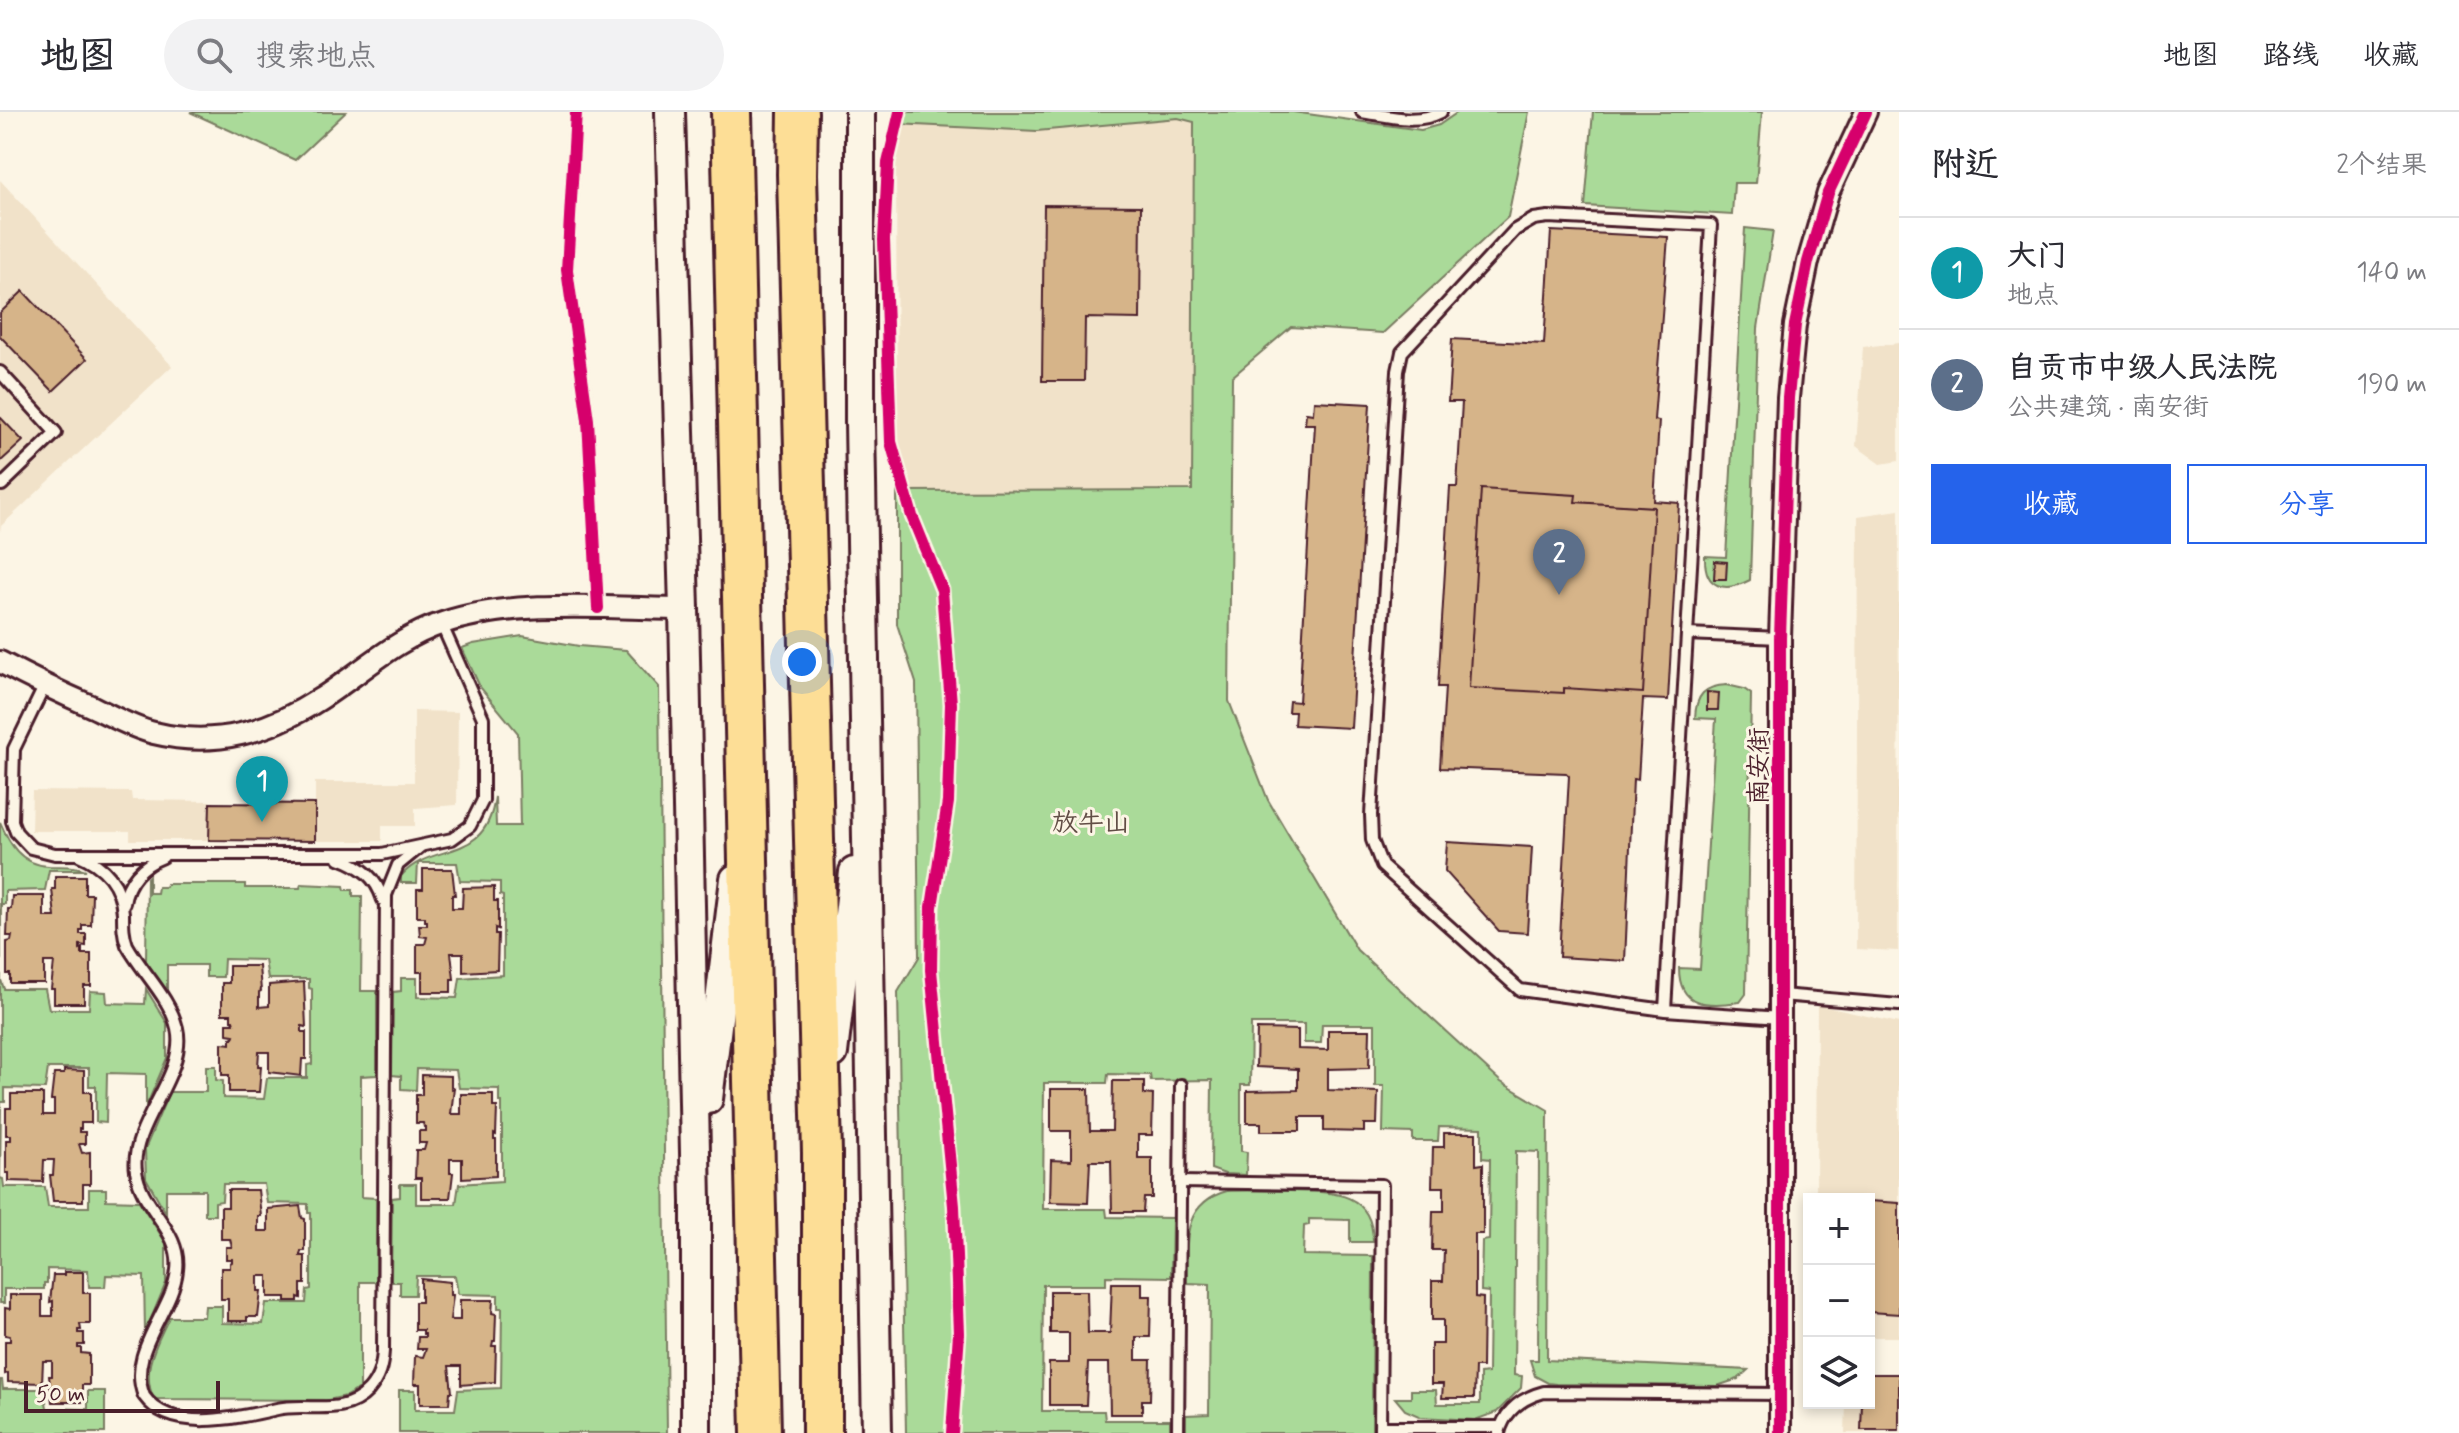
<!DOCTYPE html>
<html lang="zh">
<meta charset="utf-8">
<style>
:root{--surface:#fff;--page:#f2f2f3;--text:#2b2b33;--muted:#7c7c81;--line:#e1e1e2;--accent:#2563eb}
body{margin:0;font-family:Mynerve,"LXGW WenKai TC",sans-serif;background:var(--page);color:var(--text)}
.controls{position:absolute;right:24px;bottom:24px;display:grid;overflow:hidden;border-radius:0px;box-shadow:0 4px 12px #0003}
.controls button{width:72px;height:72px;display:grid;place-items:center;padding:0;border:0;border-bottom:2px solid var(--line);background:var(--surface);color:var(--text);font:40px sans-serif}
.scale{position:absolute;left:24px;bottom:20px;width:196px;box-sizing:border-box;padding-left:8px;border:4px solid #4a1f2b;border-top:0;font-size:22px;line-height:28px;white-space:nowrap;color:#4a1f2b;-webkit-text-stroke:6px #fcf5e5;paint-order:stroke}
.you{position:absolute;left:802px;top:550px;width:28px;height:28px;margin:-20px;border:6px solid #fff;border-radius:50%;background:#1a73e8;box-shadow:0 0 0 12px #1a73e833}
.badge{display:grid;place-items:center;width:52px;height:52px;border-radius:50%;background:var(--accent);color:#fff;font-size:26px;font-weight:700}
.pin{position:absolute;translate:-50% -66px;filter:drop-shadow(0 2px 4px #0008)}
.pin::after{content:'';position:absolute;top:42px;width:28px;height:24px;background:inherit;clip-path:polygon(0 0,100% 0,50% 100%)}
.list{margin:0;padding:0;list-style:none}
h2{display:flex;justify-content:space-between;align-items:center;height:104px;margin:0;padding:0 32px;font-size:34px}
h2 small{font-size:26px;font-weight:400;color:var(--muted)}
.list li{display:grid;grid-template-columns:52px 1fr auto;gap:24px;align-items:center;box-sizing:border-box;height:112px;padding:0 32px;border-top:2px solid var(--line)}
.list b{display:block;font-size:30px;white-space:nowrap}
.list p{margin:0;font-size:26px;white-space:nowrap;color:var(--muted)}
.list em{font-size:26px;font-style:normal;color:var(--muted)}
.actions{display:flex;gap:16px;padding:24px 32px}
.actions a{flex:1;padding:18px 0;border:2px solid var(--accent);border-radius:0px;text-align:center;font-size:28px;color:var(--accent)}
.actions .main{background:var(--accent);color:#fff}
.icon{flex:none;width:44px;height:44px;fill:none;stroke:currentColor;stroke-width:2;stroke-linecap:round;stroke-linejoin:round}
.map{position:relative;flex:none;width:1899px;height:1321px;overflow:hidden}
header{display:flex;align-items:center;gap:48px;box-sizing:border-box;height:112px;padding:0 40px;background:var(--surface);border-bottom:2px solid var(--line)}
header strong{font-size:38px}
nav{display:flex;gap:44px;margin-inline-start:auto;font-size:28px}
.search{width:560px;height:72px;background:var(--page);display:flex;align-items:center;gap:20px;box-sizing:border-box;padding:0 28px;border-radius:44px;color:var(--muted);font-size:30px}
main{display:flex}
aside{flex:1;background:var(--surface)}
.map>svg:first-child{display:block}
.built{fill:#f1e2c9}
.green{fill:#aada99;stroke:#7a7c62;stroke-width:2}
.building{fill:#d6b489;stroke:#4a1f2b;stroke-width:2}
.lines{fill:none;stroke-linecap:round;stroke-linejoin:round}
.lane-casing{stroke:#4a1f2b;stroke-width:16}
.street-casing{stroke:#4a1f2b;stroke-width:26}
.secondary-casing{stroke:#4a1f2b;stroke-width:34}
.highway-casing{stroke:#4a1f2b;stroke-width:44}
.lane{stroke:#fcf5e5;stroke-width:10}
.street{stroke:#fcf5e5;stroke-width:20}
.secondary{stroke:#fcf5e5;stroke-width:28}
.highway{stroke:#fdde96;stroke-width:38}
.cycleway-casing{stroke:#fcf5e5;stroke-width:17}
.cycleway{stroke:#d6006c;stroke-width:12}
.labels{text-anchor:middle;stroke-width:6;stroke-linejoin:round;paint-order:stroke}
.street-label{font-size:26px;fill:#4a1f2b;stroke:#fcf5e5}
.park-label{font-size:26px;fill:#624e46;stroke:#fcf5e5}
</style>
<header>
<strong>地图</strong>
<div class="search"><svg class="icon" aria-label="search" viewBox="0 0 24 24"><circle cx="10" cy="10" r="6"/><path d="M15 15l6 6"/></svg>搜索地点</div>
<nav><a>地图</a><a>路线</a><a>收藏</a></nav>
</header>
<main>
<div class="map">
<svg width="1899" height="1321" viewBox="0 0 1899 1321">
<rect width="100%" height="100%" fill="#fcf5e5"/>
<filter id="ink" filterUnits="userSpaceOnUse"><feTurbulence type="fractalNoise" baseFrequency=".0125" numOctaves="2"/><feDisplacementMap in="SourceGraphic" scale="16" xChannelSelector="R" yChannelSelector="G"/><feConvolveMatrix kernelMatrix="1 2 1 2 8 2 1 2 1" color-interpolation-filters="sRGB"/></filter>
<g filter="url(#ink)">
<g class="built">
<polygon points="1178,6 1194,9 1192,379 897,379 896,12 1037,19"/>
<polygon points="0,68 172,254 1,414 0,420"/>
<polygon points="1899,231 1899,349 1881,352 1856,334 1863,235"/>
<polygon points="1899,398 1898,839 1856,837 1858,404"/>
<polygon points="414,599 458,600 457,693 415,696 415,714 382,714 382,729 315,729 315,670 414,670"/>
<polygon points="32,679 131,680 132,688 210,689 209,728 130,728 130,719 31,719"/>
<polygon points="1817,893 1899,911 1899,1225 1869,1225 1869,1087 1816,1087"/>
<polygon points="1846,1291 1865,1291 1865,1321 1845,1321"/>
</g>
<g class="green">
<polygon points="190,0 346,0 295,48"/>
<polygon points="897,0 1293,0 1421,18 1439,13 1458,0 1529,0 1508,105 1383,221 1291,215 1232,265 1229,589 1268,688 1357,838 1501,970 1548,998 1547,1248 1748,1258 1738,1267 1717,1274 1556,1272 1548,1271 1535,1264 1530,1248 1538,1248 1539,1040 1516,1039 1514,1263 1522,1264 1521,1276 1497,1300 1475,1308 1421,1305 1405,1298 1395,1286 1411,1286 1411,1278 1436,1278 1437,1292 1480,1292 1480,1262 1488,1261 1489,1180 1481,1179 1482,1129 1489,1128 1490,1047 1482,1046 1482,1016 1439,1015 1438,1029 1413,1029 1413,1021 1383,1020 1384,974 1375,974 1375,912 1322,912 1321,931 1304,931 1304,912 1251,912 1250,973 1241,973 1241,1039 1247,1040 1246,1063 1225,1062 1211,1057 1212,968 1151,969 1150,963 1108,962 1107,971 1044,971 1043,1097 1106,1097 1107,1105 1172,1106 1171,1165 1106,1164 1106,1173 1043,1173 1042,1299 1104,1299 1105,1308 1170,1308 1170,1321 906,1321 898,880 919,845 916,571 897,512 897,379 1192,378 1194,10 1178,6 1037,19 896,12"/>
<polygon points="1593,0 1762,0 1756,71 1734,71 1732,103 1585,94"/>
<path d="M1745,116L1773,119L1758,216L1750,468C1725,481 1704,477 1705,444L1726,445Z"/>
<path d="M522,524L579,534L626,538L659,575L667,1321H399V1278H415V1298H455L458,1278L501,1276L502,1196H498V1183L458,1182L455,1164H416L415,1183H400V1170H391L392,1086L400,1085V1072H416V1092H456L459,1072L502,1069V990H499V977L459,976L456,958L417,957L416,978L401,977V964L392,963L393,880L401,879V866H417V885L457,886L460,866L503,863V784L500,783V770L460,769L457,751H418L417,771H401V764C432,728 486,753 495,685L496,714H520L518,621L480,575L462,536L473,532Z"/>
<path d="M1727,573L1744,577L1751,582L1746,882L1740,890C1707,894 1679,896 1679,856L1700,857L1716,607L1695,606C1696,583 1704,574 1727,573Z"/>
<path d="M0,710C9,731 20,752 48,754C61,755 73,753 86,758H49L45,778L5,779V792H1V868L4,877H45L49,897H89L90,879L106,880L107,891L145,892L146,877L167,911V946L146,995V962L107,961L106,1011L96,1010V974H89V956H48L45,977L5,976V990H1L0,1066L3,1067L4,1075H45L48,1095H89V1077H106V1088L139,1089L166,1131V1171L145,1221L144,1164L106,1163L105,1175H89L88,1158L47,1157V1171H44V1177H4V1191H0Z"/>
<path d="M149,764V781H157L158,775H166L167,772H245V776H300L301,772L344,774L345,778H353V784H362L361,879H377V963L361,964V1085L376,1086V1170H360V1276L346,1284L328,1288L154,1287C140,1258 157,1232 169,1205H204L205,1194H222V1211L263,1212L266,1191H306L307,1178L311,1177V1101H308V1092L267,1091L264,1072H223L222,1089L215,1090V1103H205V1078H166V1101L146,1066L145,1037L169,980H206V954H216V968L223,969V986L264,987L267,966H307V953L312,952V877L309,876V867H268L265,848L224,847L223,865H206V853H167V880L146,849L147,766Z"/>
<path d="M1227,1079C1248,1078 1269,1079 1290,1079C1329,1080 1373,1077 1373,1130H1350V1108L1309,1107V1113L1304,1114L1303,1143L1373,1144L1372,1321H1186V1303L1209,1302L1210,1172L1187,1171C1187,1132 1180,1092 1227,1079Z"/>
<polygon points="0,1268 2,1268 3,1277 44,1277 47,1296 88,1297 88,1279 105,1279 105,1321 0,1321"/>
</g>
<g class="building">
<polygon points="1044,93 1141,94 1140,207 1085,206 1084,269 1042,269"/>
<polygon points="1551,119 1668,125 1654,308 1659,309 1654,389 1679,391 1668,588 1643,587 1638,668 1633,667 1625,849 1559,845 1569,664 1566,661 1440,656 1445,575 1438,575 1450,375 1457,375 1462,290 1448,290 1452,227 1544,232"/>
<polygon points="23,179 87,247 53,279 0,224 0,201"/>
<polygon points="1314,289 1370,292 1351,616 1294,613 1295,600 1288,600 1289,589 1299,590 1315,312 1305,312 1306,301 1313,302"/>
<polygon points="0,305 23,329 1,349 0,348"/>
<polygon points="1481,377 1576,383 1575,390 1654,395 1643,581 1564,576 1564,581 1469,576"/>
<polygon points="1715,449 1727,450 1726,467 1714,467"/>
<polygon points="1707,580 1719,581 1718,598 1707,598"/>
<polygon points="210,691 315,692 315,729 209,728"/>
<polygon points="1447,730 1532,735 1527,821 1499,819 1445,759"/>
<polygon points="423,757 452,757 455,783 452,783 452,796 462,796 463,776 494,775 494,789 498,789 498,817 495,816 495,822 498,822 497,858 463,860 463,841 451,841 454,867 451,867 451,880 422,880 422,860 417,860 417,832 425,832 427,825 420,824 419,813 427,813 427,809 425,809 425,805 417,805 417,777 423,777"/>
<polygon points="55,764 85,764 85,782 92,782 91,813 82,813 82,818 80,818 80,822 86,822 86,834 80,833 80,837 82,836 82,842 91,842 91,874 84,874 84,891 54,891 54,877 51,877 54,850 44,850 44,871 10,871 10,862 7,862 7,830 11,829 12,824 7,824 8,797 11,797 12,784 44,784 44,805 55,805 52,777 55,777"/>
<polygon points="229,854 259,854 261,879 259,880 259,895 269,894 269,873 304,870 306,915 302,914 302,920 306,920 306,947 302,947 301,964 269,960 269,940 259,940 258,954 261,954 259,980 229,980 229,963 222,963 222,931 231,932 231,926 233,926 234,923 227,922 227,911 234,911 233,908 231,908 231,902 222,902 222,871 229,871"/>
<polygon points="1257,917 1298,918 1298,937 1328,938 1328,918 1370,918 1369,956 1328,957 1328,978 1378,980 1377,1012 1364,1012 1364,1020 1324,1019 1324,1005 1300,1005 1300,1019 1261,1019 1261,1011 1247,1011 1247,979 1298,978 1298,957 1256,955"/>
<polygon points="64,958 84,959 84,980 91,980 91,1011 81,1011 81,1017 79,1017 79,1020 85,1020 85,1032 79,1032 82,1041 90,1040 90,1072 83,1072 83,1089 53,1089 50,1063 53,1063 54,1048 44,1048 43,1070 9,1069 9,1061 6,1061 6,1028 11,1028 11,1023 6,1023 6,996 11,996 11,982 43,982 43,1003 54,1003 54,988 51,988 54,962 64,962"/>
<polygon points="422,963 451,964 451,977 454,976 451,1002 461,1002 461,982 493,982 493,995 497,995 496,1023 494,1022 494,1028 496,1028 496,1064 462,1066 462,1047 450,1047 450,1061 453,1061 450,1086 421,1086 421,1066 415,1066 416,1038 424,1038 426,1031 419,1031 419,1019 426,1019 426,1015 424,1015 423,1011 416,1011 416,983 422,983"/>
<polygon points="1113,969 1144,969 1144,982 1153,983 1152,1023 1138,1023 1138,1046 1152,1046 1152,1086 1144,1086 1143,1100 1112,1100 1111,1049 1090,1049 1088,1091 1050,1090 1051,1048 1071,1049 1071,1019 1051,1019 1051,977 1089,977 1090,1019 1112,1019"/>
<polygon points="1444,1021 1476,1021 1476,1053 1483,1052 1483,1122 1475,1122 1475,1185 1483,1186 1482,1255 1475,1255 1474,1286 1442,1286 1443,1272 1431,1272 1431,1232 1443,1232 1443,1208 1432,1208 1432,1169 1443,1169 1444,1138 1432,1138 1433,1099 1444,1099 1444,1075 1432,1075 1433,1035 1444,1035"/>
<polygon points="228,1078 258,1078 261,1104 258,1104 258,1119 268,1119 268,1097 300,1094 302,1106 305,1107 305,1139 301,1139 300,1144 305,1144 305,1172 301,1172 301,1186 298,1185 298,1189 286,1189 286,1185 268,1185 268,1164 258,1164 258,1179 261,1179 258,1205 247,1205 247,1209 228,1209 228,1187 221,1187 221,1156 230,1156 230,1151 232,1150 232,1147 226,1147 226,1135 232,1135 230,1127 221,1127 221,1095 228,1095"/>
<polygon points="1869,1089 1899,1091 1899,1202 1869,1200"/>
<polygon points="64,1160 83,1160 83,1181 90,1181 90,1212 80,1212 81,1218 78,1218 78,1221 84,1221 84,1233 78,1233 78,1236 81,1236 81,1241 89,1242 89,1273 82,1273 82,1290 52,1290 49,1264 52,1264 52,1249 43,1249 42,1271 8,1270 8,1261 5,1262 5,1229 10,1229 10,1224 5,1223 5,1196 10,1197 10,1183 42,1183 42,1204 53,1204 53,1189 50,1190 53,1163 64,1163"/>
<polygon points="421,1167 450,1170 450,1183 453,1183 450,1208 460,1208 460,1188 493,1188 492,1201 496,1202 495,1229 493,1229 492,1234 496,1234 495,1270 461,1273 461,1254 449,1254 452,1280 450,1280 449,1292 420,1292 420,1272 414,1272 415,1244 423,1245 426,1237 417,1237 418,1225 425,1225 425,1222 423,1222 423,1218 415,1218 415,1190 421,1190"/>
<polygon points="1112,1171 1142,1171 1142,1184 1151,1184 1150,1225 1136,1225 1136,1248 1151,1248 1150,1288 1142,1288 1142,1302 1110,1302 1109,1251 1088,1251 1086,1293 1049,1293 1049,1251 1069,1251 1069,1221 1050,1221 1050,1179 1087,1179 1088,1221 1110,1221"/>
<polygon points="1869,1262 1899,1262 1899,1318 1861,1318 1862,1291 1869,1291"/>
</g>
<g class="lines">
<g class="lane-casing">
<g id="lane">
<path d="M1362,0C1388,4 1416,13 1441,0"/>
<polyline points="0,260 56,321 2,373 0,370"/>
<polyline points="1687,522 1780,526"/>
<polyline points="45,573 14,637 12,709 16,720 31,736 55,742 382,742 452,727 470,714 483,688 483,606 441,511"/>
<path d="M77,742C104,753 121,771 123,801C123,813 123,822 127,833C142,860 170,886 177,916C188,963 129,1012 136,1059C141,1096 182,1119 177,1158C173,1199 126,1240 144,1284C170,1321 233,1307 277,1297C309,1290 343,1306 369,1278C379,1266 382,1255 383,1239L386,783L398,753L420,735"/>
<path d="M339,746C361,754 376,765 383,788"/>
<path d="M124,791C127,769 142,753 163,745"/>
<polyline points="1781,883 1899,893"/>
<polyline points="1665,898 1711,113 1548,105 1534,107 1515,118 1402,240 1398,259 1371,703 1372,728 1382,754 1520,878 1665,898 1781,906"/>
<polyline points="1180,1070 1382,1073 1380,1321"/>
<polyline points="1380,1315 1500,1315"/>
<polyline points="1178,1321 1181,973"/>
<path d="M1499,1321C1505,1298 1522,1286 1544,1280L1780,1282"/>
</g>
</g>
<g class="street-casing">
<g id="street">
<path d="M0,550C30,566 61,581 93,595C112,604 133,616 154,621C215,636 269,620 320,587C361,561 396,526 443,511C513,487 610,496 684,497"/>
<polyline points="1780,1321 1780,526 1788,286 1795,213 1808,150 1828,81 1866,0"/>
</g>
</g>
<g class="secondary-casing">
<g id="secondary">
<polyline points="670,0 684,497 696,1090 696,1321"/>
<polyline points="860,0 860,310 877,1321"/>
<polyline points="833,941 854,760"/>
<polyline points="708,987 735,767"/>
</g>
</g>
<g class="highway-casing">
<g id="highway">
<polyline points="731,0 761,1321"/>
<polyline points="798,0 797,62 822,1041 822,1321"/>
</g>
</g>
<use href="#lane" class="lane"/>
<use href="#street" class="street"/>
<use href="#secondary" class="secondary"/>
<use href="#highway" class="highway"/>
<g class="cycleway-casing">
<g id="cycleway">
<polyline points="576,0 567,158 588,308 598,496"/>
<polyline points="900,0 888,51 884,128 891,330 912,404 942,478 951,592 948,690 932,795 931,858 954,1094 959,1221 952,1321"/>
<polyline points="1780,1321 1780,526 1788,286 1795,213 1808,150 1828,81 1866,0"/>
</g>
</g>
<use href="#cycleway" class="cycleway"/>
</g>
</g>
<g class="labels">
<g class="street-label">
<text transform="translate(1758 654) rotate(-90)" y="9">南安街</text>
</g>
<g class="park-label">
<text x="1091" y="719">放牛山</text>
</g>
</g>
</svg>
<div class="controls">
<button>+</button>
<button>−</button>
<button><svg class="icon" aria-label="layers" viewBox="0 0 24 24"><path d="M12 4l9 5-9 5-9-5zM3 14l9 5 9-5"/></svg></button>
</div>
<div class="scale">50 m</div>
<div class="you"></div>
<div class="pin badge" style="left:262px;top:710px;background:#0f9aa8">1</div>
<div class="pin badge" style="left:1559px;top:483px;background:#5c6f8a">2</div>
</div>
<aside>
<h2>附近<small>2个结果</small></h2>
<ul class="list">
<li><span class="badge" style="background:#0f9aa8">1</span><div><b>大门</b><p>地点</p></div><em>140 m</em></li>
<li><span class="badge" style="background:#5c6f8a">2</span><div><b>自贡市中级人民法院</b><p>公共建筑 · 南安街</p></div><em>190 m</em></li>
</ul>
<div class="actions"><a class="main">收藏</a><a>分享</a></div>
</aside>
</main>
